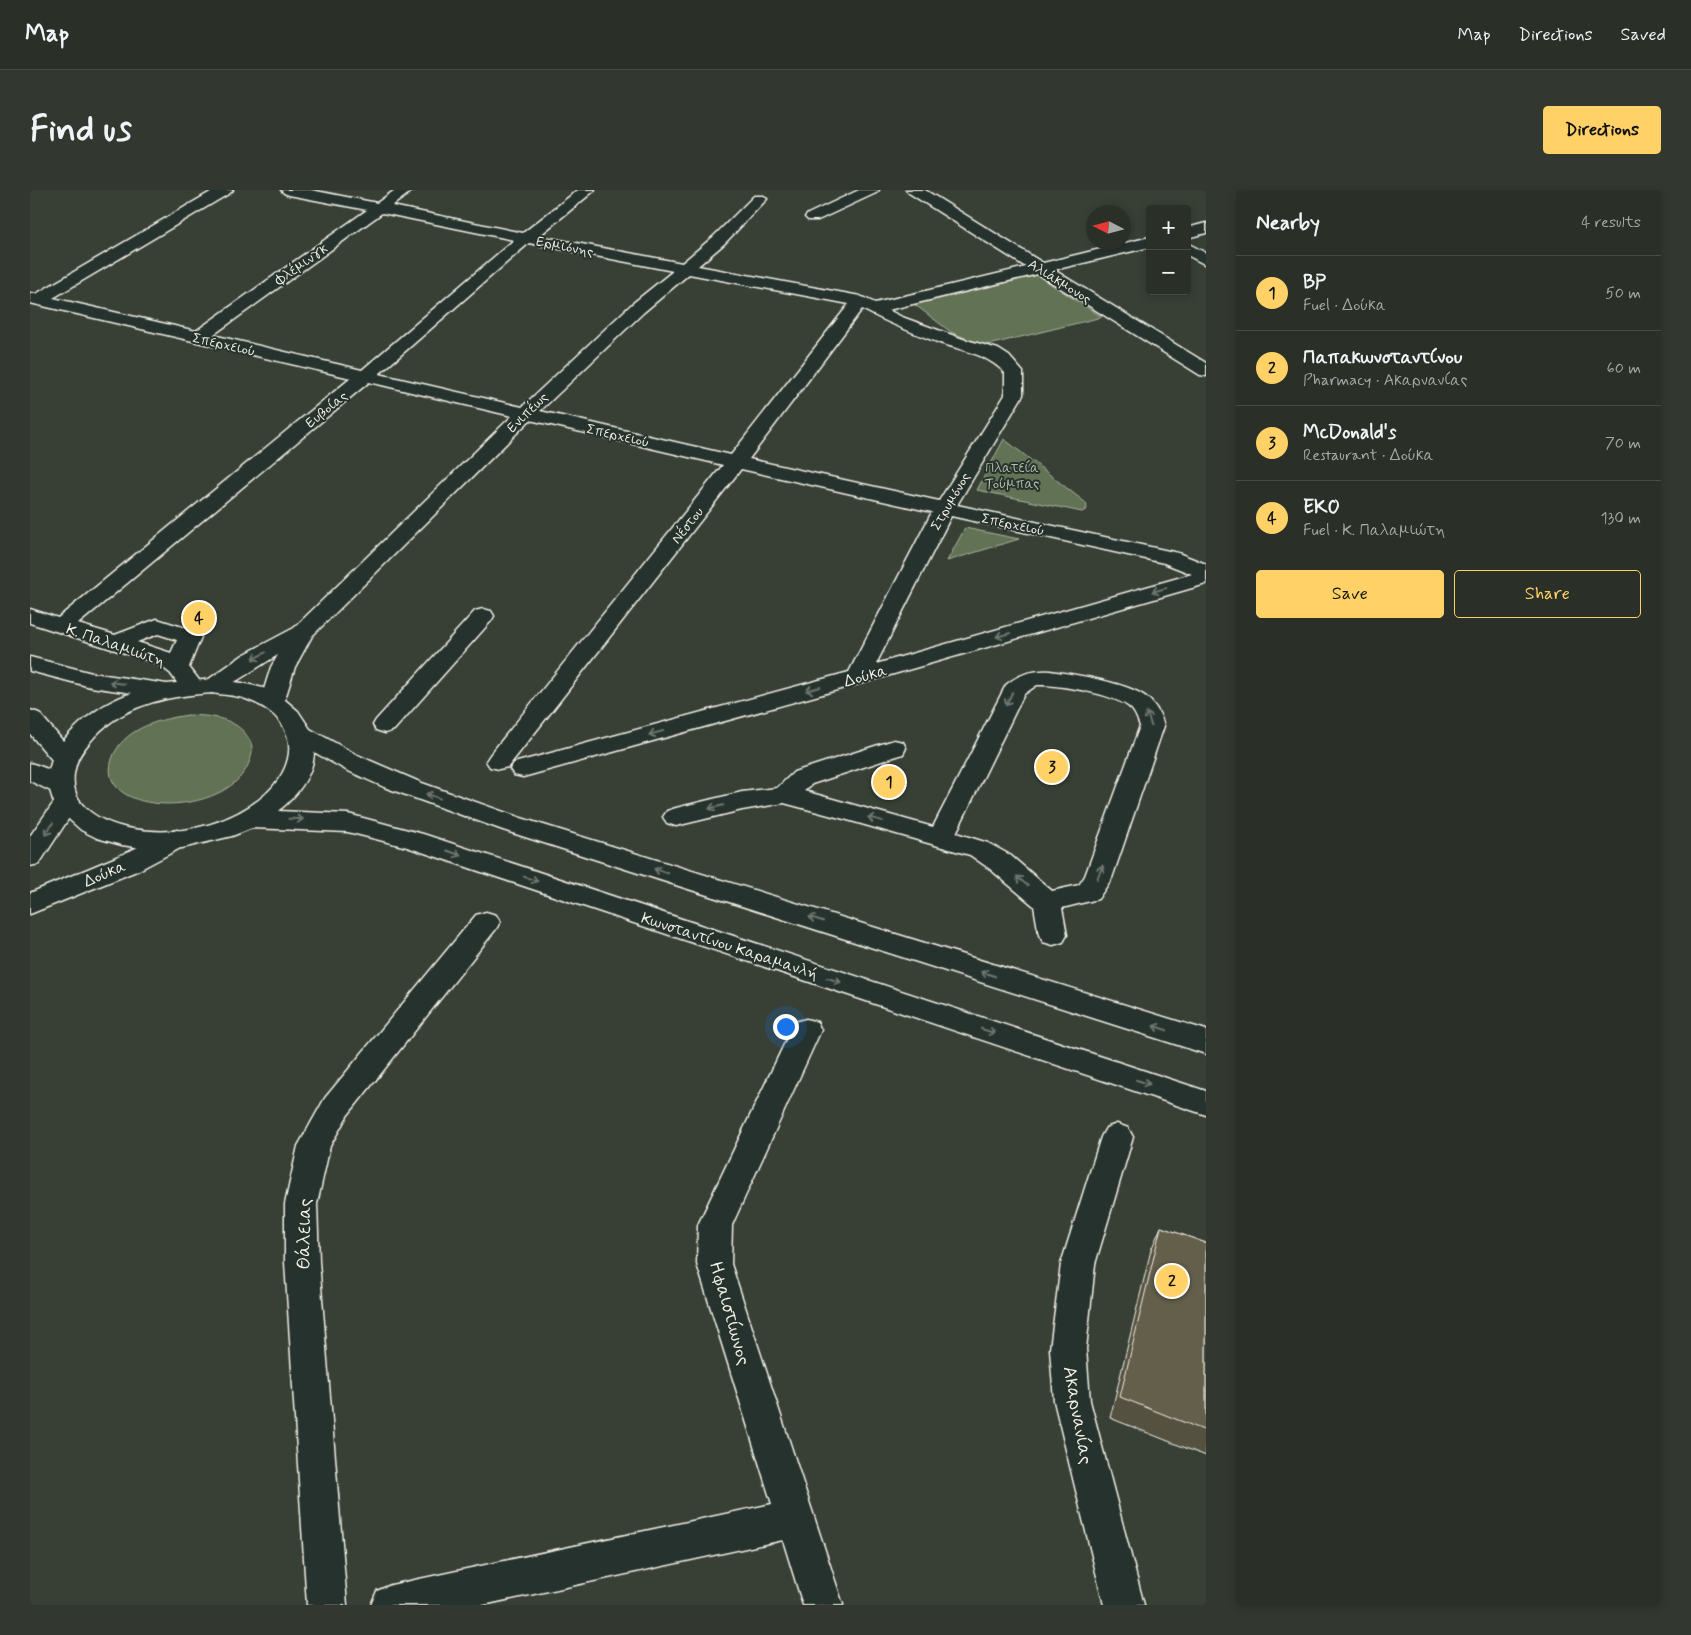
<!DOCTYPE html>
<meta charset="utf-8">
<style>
:root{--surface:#2a3028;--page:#323830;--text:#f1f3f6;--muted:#a5a9a8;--line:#464b45;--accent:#ffd166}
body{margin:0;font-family:Mynerve,sans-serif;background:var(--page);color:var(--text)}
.controls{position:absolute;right:15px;top:15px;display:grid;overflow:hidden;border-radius:5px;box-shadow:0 2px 8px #0003}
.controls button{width:45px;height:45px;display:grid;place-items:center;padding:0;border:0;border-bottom:1px solid var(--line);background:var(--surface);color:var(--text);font:25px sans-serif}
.compass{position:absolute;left:1056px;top:15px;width:45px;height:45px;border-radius:50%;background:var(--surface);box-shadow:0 2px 8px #0003;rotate:276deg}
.you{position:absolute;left:755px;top:836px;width:18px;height:18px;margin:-12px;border:4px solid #fff;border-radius:50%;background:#1a73e8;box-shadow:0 0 0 8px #1a73e833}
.badge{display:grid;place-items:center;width:32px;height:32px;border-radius:50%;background:var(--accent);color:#111;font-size:16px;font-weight:700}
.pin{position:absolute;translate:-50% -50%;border:2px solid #fff;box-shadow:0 1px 5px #0006}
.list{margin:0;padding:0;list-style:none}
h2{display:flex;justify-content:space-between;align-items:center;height:65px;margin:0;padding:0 20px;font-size:21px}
h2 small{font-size:16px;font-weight:400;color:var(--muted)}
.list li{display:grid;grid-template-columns:32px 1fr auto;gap:15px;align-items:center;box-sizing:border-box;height:75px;padding:0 20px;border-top:1px solid var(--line)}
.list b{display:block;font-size:19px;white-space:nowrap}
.list p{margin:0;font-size:16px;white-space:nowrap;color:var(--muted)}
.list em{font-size:16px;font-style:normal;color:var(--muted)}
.actions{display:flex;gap:10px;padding:15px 20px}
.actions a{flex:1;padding:11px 0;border:1px solid var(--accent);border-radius:5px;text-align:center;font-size:18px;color:var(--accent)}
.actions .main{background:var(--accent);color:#111}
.map{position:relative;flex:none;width:1176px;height:1415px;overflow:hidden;border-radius:5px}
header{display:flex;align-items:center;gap:30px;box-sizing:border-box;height:70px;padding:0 25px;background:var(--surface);border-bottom:1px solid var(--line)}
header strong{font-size:24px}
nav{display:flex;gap:28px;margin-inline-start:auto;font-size:18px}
.intro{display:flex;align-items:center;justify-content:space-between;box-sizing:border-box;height:120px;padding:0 30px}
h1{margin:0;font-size:35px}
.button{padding:12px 22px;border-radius:5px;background:var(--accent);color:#111;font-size:18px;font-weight:700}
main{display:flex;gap:30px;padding:0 30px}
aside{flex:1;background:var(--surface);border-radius:5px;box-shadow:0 2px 8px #0003}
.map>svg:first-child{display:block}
.green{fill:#627254;stroke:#abb29e}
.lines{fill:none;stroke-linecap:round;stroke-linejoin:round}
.minor-casing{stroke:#f4f1e8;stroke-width:3}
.major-casing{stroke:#f4f1e8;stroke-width:3}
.minor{fill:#26332d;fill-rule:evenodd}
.major{fill:#26332d;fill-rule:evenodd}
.wall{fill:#555141;stroke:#f4f1e8}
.building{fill:#635e4c;stroke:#f4f1e8}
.oneway{stroke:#6e766e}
.labels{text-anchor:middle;stroke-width:4;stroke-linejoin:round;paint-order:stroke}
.far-street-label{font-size:14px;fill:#f4f1e8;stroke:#26332d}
.far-park-label{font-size:14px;fill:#babead;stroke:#26332d}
.street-label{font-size:16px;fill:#f4f1e8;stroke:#26332d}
.near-street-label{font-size:19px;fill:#f4f1e8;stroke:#26332d}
</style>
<header>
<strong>Map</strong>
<nav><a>Map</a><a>Directions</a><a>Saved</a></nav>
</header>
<div class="intro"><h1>Find us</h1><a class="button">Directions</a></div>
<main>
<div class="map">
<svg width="1176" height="1415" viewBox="0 0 1176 1415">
<rect width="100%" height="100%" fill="#384036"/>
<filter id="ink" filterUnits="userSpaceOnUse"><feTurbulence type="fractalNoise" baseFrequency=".02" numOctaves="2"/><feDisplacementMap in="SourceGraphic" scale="10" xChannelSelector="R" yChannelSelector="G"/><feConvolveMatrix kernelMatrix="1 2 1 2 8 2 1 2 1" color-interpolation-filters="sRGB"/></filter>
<g filter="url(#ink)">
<g class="green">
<polygon points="1007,85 1072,127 954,156 921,142 884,114"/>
<polygon points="974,249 1056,313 1057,319 1052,322 947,300"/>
<polygon points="935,338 989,349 917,371"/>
<path d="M158,525C181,526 206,527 219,549C223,555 223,563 220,570C201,631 55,628 84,564C97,537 131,529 158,525Z"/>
</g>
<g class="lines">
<g class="minor-casing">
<g id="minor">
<path d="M184,0H203L200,3L23,108L166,141L337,20L259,5L254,3L251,0H281L347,13L365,0H383L362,16L493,43L548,0H565L509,46L652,73L683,47L724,6H734L737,9L734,12L695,53L668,76L830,106L845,113L996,77L879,3L876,0H895L1013,73L1120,47V57L1024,80L1176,173V186L1170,185L1008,84L858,120L872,127L933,149L968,159L979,166L993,182V205L927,315L1148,363L1176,374V394L836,492L493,587L484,585L480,579L484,573L819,482L902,322L711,279L478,577L469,579L460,577L456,571L460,565L693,275L500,230L282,446L265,477L254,512L251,517L242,519L233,517L230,512L241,477L248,465C235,472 192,502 183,503C179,503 175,502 172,499L170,502C150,507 151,496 140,483C135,479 128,475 123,472L0,433V419L28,428L321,188L0,113V103L6,104ZM352,23L484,50L332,180L183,145ZM499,53L643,81L602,114L492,217L349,184ZM659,84L819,114L701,265L510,221L614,122ZM832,119C858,133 883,143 910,153C934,161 957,164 975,183V205L909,311L719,269ZM339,192L482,226L264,438L213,465L172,494L159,477L171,447L168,442L127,429L85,445L48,434ZM921,326L1134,373L1162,384L846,474ZM128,444L147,450L141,463L107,452Z"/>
<polygon points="829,0 849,0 846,3 788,30 778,30 775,27 778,24"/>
<polygon points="1176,33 1176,43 1157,48 1157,38"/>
<polygon points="1157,53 1176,63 1176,75 1157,65"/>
<polygon points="453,419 461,421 464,426 461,431 364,540 355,543 346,540 343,535 346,530 445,421"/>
<path d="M1020,481C1043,484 1099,493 1116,507C1125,514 1131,525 1134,536L1082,688L1068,709L1032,718L1037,745L1033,752L1023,755L1013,752L1009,745L1004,716L960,679L940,665L814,629L754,613L712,620L646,636L637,633L633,627L637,621L646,618L712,602L747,598L764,582L864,550L873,552L876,558L873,564L782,594L774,601L903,637L976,495C989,484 1003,480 1020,481ZM1007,495C1027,494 1082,504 1098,516C1105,521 1107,528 1110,536L1055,686L1049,695L1022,701L980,665L958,653L926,643L994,504Z"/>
<path d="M0,573C14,577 36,585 44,597L39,603L46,605L50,611L9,674L0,676V646L29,605L0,591Z"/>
<polygon points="147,640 156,643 160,649 156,655 109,680 0,724 0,703 89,666 138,643"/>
<polygon points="456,722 466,725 470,732 466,739 317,926 300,956 287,1014 289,1072 317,1415 277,1415 255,1072 255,1014 268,956 295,908 446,725"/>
<polygon points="776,829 787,832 791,840 702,1035 701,1074 813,1415 773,1415 753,1350 453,1415 341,1415 347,1401 361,1395 742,1314 667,1074 668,1035 761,840 765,832"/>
<polygon points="1087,934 1098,938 1103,947 1065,1074 1056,1159 1060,1211 1114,1415 1074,1415 1024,1211 1020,1159 1031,1074 1071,947 1076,938"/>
</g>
</g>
<g class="major-casing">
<path id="major" d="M0,467L62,483L137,494L182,489L212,493L233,498L255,510L268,521L280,539L327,565L392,593L491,628L1176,840V864L473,640L354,597L316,580L284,562C284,585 265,608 248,621L318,624L393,644L1176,901V925L377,657L318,642L222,638L202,646L152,658H111L92,655L67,648L51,640L32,623L23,610L19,597L18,583L22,570L0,544V520L9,523L33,551C52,529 74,512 102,503L61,497L0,481ZM182,503C193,505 205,505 216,509C277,531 269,585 220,616C186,638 143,646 103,639C84,636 63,628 50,612C44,603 42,589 45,579C47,568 52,561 59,553C89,515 137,506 182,503Z"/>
</g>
<use href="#minor" class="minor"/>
<use href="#major" class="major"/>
</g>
<polygon class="wall" points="1131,1037 1176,1053 1176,1266 1080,1228 1121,1060"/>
<polygon class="building" points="1131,1037 1176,1053 1176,1241 1090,1207"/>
<defs><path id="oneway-shaft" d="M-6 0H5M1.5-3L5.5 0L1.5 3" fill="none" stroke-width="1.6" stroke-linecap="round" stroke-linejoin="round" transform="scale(1.25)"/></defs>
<g class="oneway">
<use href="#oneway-shaft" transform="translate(1129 400) rotate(164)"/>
<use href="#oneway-shaft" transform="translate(973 445) rotate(164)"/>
<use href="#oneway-shaft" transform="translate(229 466) rotate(152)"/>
<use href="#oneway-shaft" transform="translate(87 493) rotate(-172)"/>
<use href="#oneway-shaft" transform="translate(783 499) rotate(165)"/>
<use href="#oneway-shaft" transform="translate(979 509) rotate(116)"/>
<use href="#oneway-shaft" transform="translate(1119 529) rotate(-108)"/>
<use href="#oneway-shaft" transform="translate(626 543) rotate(165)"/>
<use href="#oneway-shaft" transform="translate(403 606) rotate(-160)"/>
<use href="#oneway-shaft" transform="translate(686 617) rotate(166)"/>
<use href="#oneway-shaft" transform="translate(266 629) rotate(1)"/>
<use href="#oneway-shaft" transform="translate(845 629) rotate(-164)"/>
<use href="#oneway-shaft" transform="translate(19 639) rotate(122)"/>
<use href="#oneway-shaft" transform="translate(424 663) rotate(19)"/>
<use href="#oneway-shaft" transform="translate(631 681) rotate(-162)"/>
<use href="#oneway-shaft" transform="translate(1070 682) rotate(-68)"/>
<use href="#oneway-shaft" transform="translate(501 689) rotate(18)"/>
<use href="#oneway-shaft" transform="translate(992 691) rotate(-140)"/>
<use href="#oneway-shaft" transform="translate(786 729) rotate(-162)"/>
<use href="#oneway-shaft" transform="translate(958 784) rotate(-162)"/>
<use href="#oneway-shaft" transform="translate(804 790) rotate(18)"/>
<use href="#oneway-shaft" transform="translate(1130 838) rotate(-162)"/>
<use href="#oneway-shaft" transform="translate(958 841) rotate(18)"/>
<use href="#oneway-shaft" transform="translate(1113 892) rotate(18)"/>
</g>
</g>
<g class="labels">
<g class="far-street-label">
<text transform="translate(535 56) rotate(11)" y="5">Ερμιόνης</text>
<text transform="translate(271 74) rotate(-35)" y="5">Φλέμινγκ</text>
<text transform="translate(1030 91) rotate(32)" y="5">Αλιάκμονος</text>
<text transform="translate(194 154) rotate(13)" y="5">Σπερχειού</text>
<text transform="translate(296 219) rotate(-39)" y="5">Ευβοίας</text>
<text transform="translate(497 222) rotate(-44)" y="5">Ενιπέως</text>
<text transform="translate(588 245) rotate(13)" y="5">Σπερχειού</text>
<text transform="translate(920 311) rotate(-60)" y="5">Στρυμόνος</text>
<text transform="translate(983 334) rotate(12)" y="5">Σπερχειού</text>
<text transform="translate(657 335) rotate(-51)" y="5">Νέστου</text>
</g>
<g class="far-park-label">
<text x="982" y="282">Πλατεία<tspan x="982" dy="16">Τούμπας</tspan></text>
</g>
<g class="street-label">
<text transform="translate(86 454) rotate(19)" y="6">Κ. Παλαμιώτη</text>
<text transform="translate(835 485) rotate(-16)" y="6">Δούκα</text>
<text transform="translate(74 683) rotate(-23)" y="6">Δούκα</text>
<text transform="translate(700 755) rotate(18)" y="6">Κωνσταντίνου Καραμανλή</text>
</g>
<g class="near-street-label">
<text transform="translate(273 1044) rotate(-89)" y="7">Θάλειας</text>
<text transform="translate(701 1123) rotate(74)" y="7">Ηφαιστίωνος</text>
<text transform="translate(1049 1225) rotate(80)" y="7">Ακαρνανίας</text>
</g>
</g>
</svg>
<div class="controls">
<button>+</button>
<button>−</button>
</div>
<svg class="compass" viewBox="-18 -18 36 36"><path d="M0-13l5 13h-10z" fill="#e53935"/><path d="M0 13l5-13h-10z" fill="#a5a9a8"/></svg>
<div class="you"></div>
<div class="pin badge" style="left:859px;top:592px">1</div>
<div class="pin badge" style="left:1142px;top:1091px">2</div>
<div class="pin badge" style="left:1022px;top:577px">3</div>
<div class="pin badge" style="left:169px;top:428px">4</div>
</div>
<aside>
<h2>Nearby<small>4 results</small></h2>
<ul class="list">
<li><span class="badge">1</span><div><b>BP</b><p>Fuel · Δούκα</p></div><em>50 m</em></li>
<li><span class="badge">2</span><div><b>Παπακωνσταντίνου</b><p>Pharmacy · Ακαρνανίας</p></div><em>60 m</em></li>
<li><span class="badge">3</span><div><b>McDonald's</b><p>Restaurant · Δούκα</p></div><em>70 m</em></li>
<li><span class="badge">4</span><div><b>EKO</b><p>Fuel · Κ. Παλαμιώτη</p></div><em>130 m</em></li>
</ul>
<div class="actions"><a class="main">Save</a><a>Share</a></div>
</aside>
</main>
